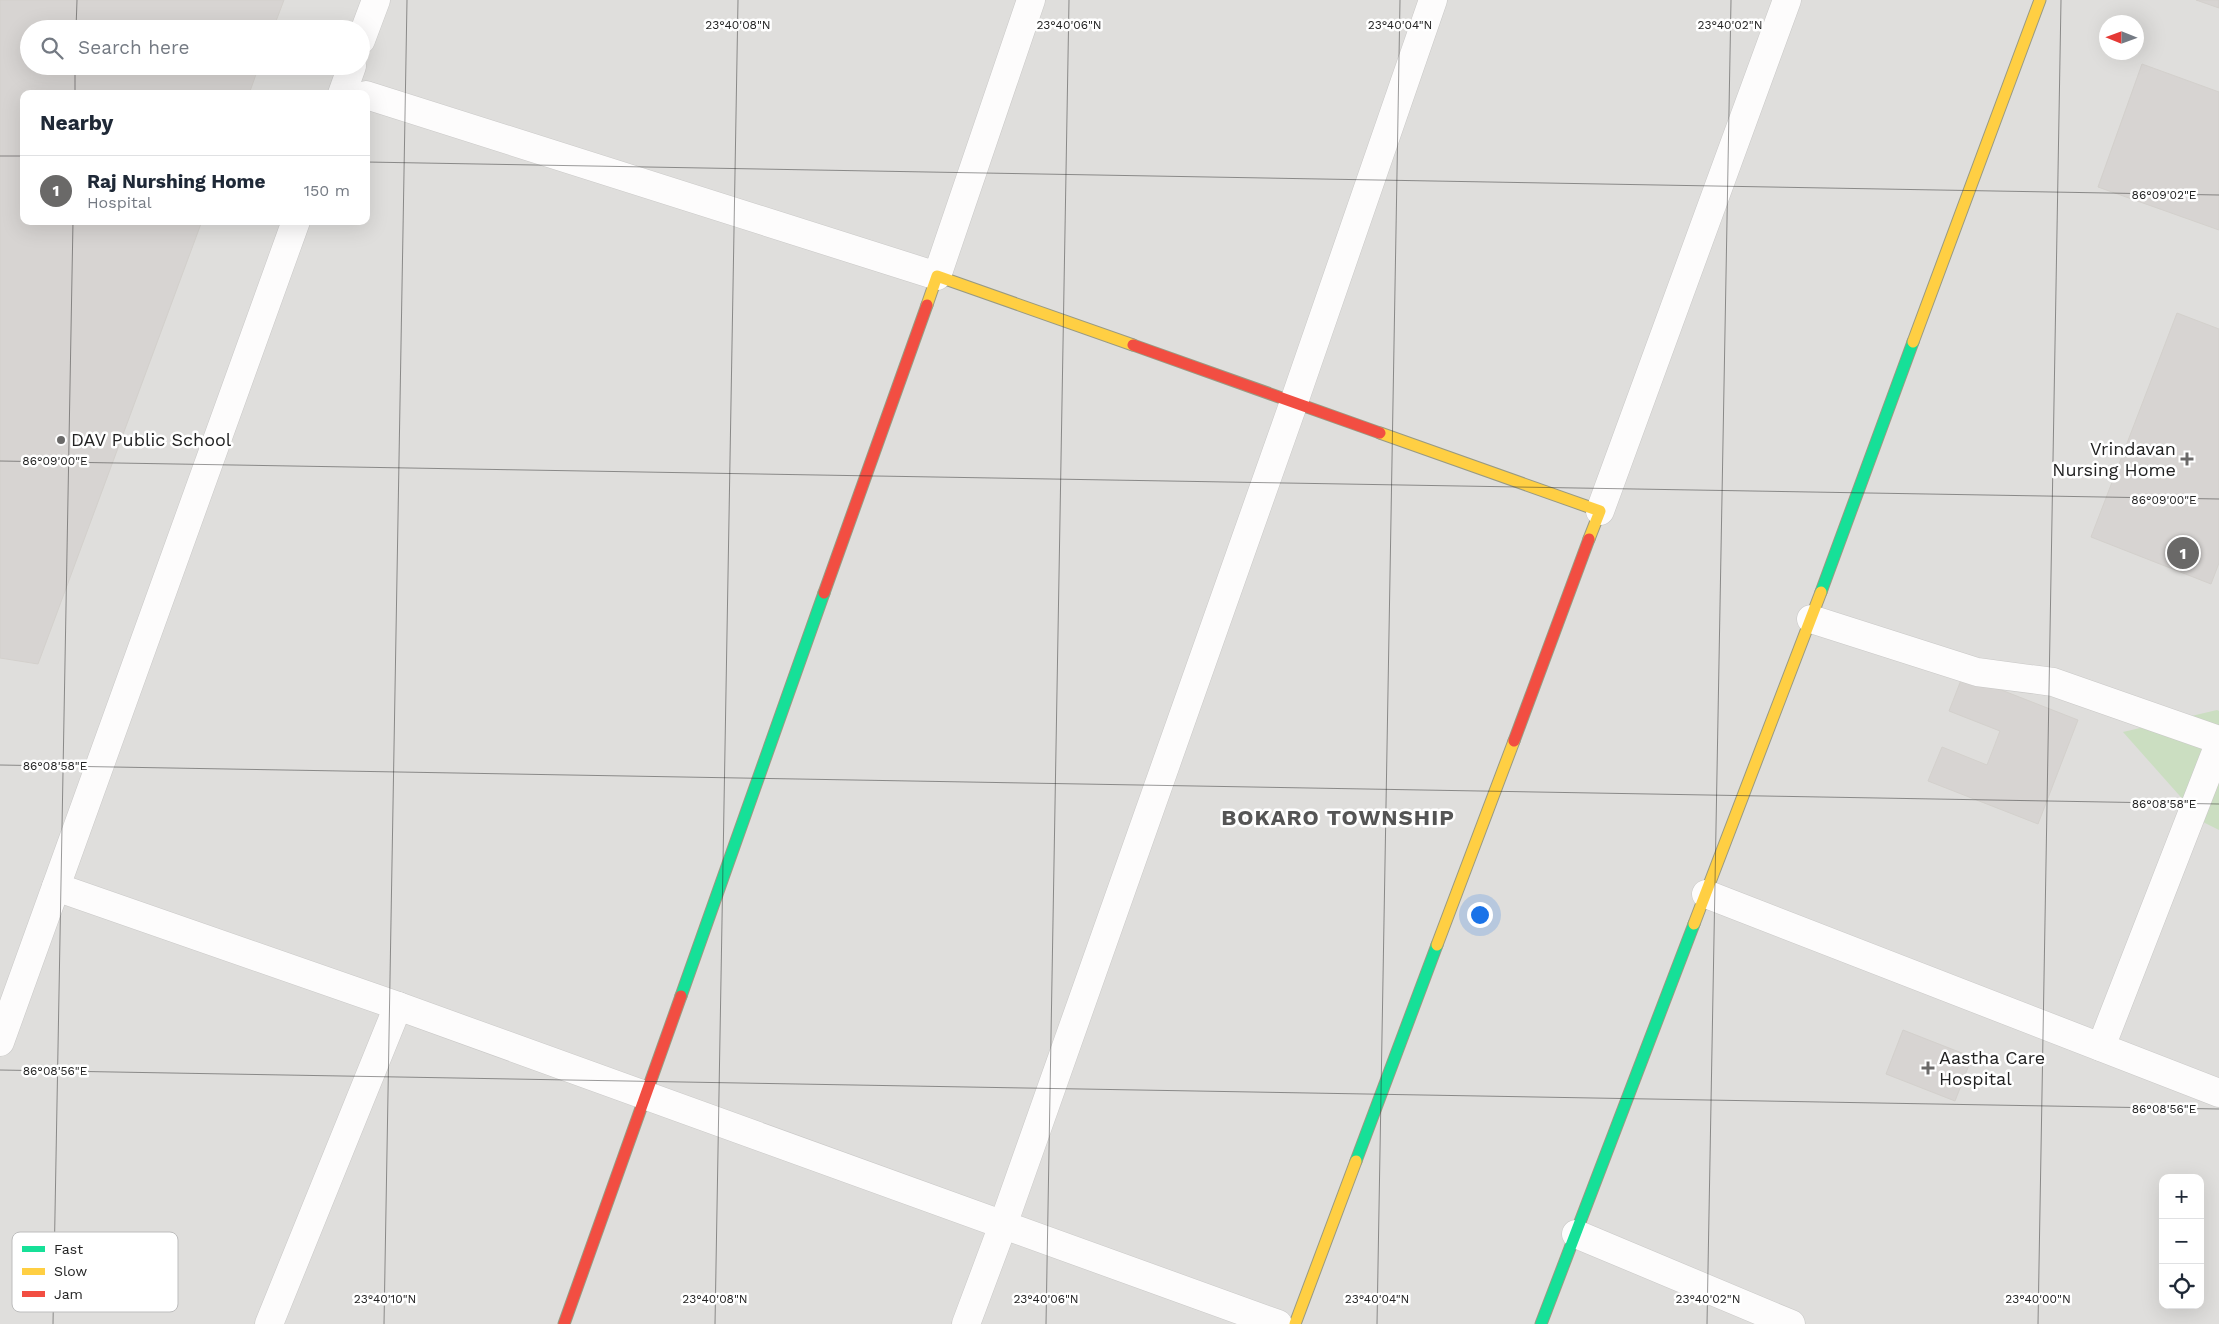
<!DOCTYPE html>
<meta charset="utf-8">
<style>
:root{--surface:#fff;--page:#f6f6f7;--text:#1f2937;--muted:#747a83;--line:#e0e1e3;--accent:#6a6968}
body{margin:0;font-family:"Work Sans",sans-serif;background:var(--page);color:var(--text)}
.controls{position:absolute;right:15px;bottom:15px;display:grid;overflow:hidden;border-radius:10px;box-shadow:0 5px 20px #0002}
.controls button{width:45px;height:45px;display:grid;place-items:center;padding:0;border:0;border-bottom:1px solid var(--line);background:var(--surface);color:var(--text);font:25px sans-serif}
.compass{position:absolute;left:2099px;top:15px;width:45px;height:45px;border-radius:50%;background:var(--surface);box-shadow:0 5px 20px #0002;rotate:271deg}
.you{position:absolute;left:1479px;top:914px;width:18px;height:18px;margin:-12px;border:4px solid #fff;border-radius:50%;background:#1a73e8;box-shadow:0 0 0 8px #1a73e833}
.badge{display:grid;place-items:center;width:32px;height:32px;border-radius:50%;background:var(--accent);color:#fff;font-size:16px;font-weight:700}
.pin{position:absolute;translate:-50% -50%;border:2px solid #fff;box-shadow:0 1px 5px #0006}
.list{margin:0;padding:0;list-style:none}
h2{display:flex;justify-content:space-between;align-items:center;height:65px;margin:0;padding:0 20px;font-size:21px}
h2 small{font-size:16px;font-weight:400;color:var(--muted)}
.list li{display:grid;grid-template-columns:32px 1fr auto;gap:15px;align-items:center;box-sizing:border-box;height:70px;padding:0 20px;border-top:1px solid var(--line)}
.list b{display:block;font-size:19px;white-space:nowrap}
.list p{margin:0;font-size:16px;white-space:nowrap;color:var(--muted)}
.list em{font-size:16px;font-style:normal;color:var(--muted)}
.icon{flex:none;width:28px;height:28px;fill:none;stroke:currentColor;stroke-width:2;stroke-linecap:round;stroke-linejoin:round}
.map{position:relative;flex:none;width:2219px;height:1324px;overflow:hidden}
.search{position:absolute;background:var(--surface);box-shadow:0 5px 20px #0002;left:20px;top:20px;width:350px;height:55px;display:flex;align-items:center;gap:12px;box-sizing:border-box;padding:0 18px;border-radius:28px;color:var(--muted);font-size:19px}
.panel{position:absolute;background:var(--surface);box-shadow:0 5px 20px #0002;left:20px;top:90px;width:350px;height:135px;border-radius:10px}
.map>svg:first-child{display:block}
.residential{fill:#dfdedc;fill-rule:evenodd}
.forest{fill:#cbdec1}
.building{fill:#d7d4d2;stroke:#d3d0cc}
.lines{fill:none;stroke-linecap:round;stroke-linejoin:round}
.street-casing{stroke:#c9c8c7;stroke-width:29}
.fast-casing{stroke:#999a82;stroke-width:13}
.slow-casing{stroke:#999a82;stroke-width:13}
.jam-casing{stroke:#999a82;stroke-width:13}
.street{stroke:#fdfcfc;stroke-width:28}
.fast{stroke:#16e098;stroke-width:11}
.slow{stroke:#ffcf43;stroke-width:11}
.jam{stroke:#f24e42;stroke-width:11}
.ticks{fill:none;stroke:#222;stroke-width:1;stroke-opacity:0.45}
.poi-dot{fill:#6a6968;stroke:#fff;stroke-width:2}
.labels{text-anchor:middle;stroke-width:5;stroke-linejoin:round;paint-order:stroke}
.poi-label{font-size:18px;fill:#222;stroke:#fff;text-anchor:start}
.district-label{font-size:22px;font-weight:bold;letter-spacing:1px;fill:#555;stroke:#fff}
.key{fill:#fff;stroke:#bdbdbd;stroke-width:1}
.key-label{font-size:14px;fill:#222}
.ticks-label{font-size:12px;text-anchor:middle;fill:#222;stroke:#fff;stroke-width:5;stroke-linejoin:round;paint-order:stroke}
</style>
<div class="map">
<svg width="2219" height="1324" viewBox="0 0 2219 1324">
<rect width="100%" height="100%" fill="#f0eeeb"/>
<path class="residential" d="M0,0H2219V1324H0ZM2106,22H2136V52H2106ZM29,29H361V66H29ZM24,94H366V221H24ZM2163,1178H2200V1305H2163Z"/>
<polygon class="forest" points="2217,710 2219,711 2219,830 2203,822 2123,732"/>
<g class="building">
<polygon points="0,0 284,0 273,29 29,29 29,66 259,66 249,94 24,94 24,221 202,221 38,664 0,658"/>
<polygon points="2196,0 2219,0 2219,8"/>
<polygon points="2142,64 2219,92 2219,230 2098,187"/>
<polygon points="2177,313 2219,329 2219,563 2211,584 2091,537"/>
<polygon points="1963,675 2078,720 2038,824 1928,781 1942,747 1987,765 2000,731 1949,711"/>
<polygon points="1903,1030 1972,1057 1955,1101 1886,1074"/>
</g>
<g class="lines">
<g class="street-casing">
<g id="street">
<polyline points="361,40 376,0"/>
<polyline points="342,94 352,66"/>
<polyline points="366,95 937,276 1031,0"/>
<polyline points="1600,511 1787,0"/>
<polyline points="1811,619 1977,672 2053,682 2219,740"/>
<polyline points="56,887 398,1006 1278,1324"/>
<polyline points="1706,894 2219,1093"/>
<polyline points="0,1042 296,221"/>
<polyline points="2101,1047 2219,744"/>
<polyline points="1576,1234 1791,1324"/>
<polyline points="269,1324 398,1006"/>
<polyline points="966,1324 1003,1225 1294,402 1433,0"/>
</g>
</g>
<g class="fast-casing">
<g id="fast">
<polyline points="1821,592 1913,342"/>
<polyline points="681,996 824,593"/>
<polyline points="1356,1161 1437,945"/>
<polyline points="1541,1324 1694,924"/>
</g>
</g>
<g class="slow-casing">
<g id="slow">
<polyline points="927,305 937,276 1133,345"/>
<polyline points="1913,342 2040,0"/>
<polyline points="1380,433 1600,511 1589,539"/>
<polyline points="1694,924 1821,592"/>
<polyline points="1437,945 1514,741"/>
<polyline points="1295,1324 1356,1161"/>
</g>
</g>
<g class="jam-casing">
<g id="jam">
<polyline points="1133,345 1380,433"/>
<polyline points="824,593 927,305"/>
<polyline points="1514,741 1589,539"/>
<polyline points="564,1324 681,996"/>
</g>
</g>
<use href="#street" class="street"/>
<use href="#fast" class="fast"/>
<use href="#slow" class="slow"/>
<use href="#jam" class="jam"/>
</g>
<path class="ticks" d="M76,29L77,0M75,94V66M0,156H24M366,162L2219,195M0,461L2219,499M0,765L2219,804M0,1070L2219,1109M53,1324L73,221M384,1324L407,0M715,1324L738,0M1046,1324L1069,0M1377,1324L1400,0M1707,1324L1731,0M2038,1324L2061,0"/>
<g class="poi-dot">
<circle cx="61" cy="440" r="5"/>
<path d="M2184.5 451.5h5v5h5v5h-5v5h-5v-5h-5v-5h5z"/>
<path d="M1925.5 1060.5h5v5h5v5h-5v5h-5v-5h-5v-5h5z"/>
</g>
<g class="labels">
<g class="poi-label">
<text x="71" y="446">DAV Public School</text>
<text x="2176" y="455" text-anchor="end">Vrindavan<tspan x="2176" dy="21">Nursing Home</tspan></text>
<text x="1939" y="1064">Aastha Care<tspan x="1939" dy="21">Hospital</tspan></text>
</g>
<g class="district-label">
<text x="1338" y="825">BOKARO TOWNSHIP</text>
</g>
</g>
<rect x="12" y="1232" width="166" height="80" rx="8" class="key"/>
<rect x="22" y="1246" width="23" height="6" fill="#16e098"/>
<rect x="22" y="1268" width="23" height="7" fill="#ffcf43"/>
<rect x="22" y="1291" width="23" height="6" fill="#f24e42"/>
<g class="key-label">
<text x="54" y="1254">Fast</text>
<text x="54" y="1276">Slow</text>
<text x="54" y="1299">Jam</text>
</g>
<g class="ticks-label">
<text x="738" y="29">23°40'08"N</text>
<text x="1069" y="29">23°40'06"N</text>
<text x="1400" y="29">23°40'04"N</text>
<text x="1730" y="29">23°40'02"N</text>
<text x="2164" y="199">86°09'02"E</text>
<text x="55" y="465">86°09'00"E</text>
<text x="2164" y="504">86°09'00"E</text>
<text x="55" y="770">86°08'58"E</text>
<text x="2164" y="808">86°08'58"E</text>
<text x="55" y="1075">86°08'56"E</text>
<text x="2164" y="1113">86°08'56"E</text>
<text x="385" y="1303">23°40'10"N</text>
<text x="715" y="1303">23°40'08"N</text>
<text x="1046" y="1303">23°40'06"N</text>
<text x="1377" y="1303">23°40'04"N</text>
<text x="1708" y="1303">23°40'02"N</text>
<text x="2038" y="1303">23°40'00"N</text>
</g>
</svg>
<div class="controls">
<button>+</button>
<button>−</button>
<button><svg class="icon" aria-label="locate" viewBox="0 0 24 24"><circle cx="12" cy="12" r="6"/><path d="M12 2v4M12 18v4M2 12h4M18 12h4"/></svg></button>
</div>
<svg class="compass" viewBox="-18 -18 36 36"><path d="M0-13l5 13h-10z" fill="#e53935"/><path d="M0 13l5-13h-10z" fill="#747a83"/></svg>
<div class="you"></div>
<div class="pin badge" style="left:2183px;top:553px">1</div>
<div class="search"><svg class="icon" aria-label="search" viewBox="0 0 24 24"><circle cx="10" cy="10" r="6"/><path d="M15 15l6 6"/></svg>Search here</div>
<section class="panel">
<h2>Nearby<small></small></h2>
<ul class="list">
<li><span class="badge">1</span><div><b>Raj Nurshing Home</b><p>Hospital</p></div><em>150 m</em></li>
</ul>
</section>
</div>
